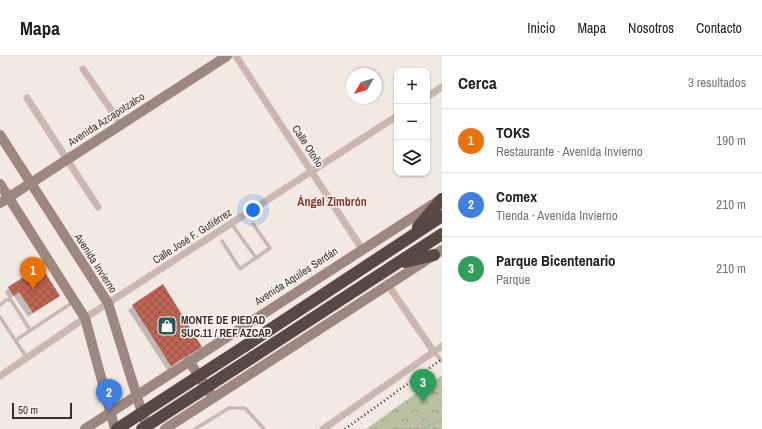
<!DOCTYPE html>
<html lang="es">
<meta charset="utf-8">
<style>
:root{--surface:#fff;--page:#f2f2f2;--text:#202124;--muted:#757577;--line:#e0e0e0;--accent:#2563eb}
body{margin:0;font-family:"Archivo Narrow",sans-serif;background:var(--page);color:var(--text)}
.controls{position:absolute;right:12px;top:12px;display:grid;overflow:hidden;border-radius:8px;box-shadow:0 1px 3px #0004}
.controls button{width:36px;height:36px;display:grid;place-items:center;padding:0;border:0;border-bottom:1px solid var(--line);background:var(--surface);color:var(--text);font:20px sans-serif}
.compass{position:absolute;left:346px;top:12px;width:36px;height:36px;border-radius:50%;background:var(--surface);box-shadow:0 1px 3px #0004;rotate:232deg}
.scale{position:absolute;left:12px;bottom:10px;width:60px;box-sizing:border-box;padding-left:4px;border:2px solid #392f2c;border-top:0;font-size:11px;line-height:14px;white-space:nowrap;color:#392f2c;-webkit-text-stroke:3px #faf3ee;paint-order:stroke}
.you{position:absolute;left:253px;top:154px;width:14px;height:14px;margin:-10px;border:3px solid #fff;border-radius:50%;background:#1a73e8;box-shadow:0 0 0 6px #1a73e833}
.badge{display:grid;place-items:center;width:26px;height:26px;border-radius:50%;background:var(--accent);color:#fff;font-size:13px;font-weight:700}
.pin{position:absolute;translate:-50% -33px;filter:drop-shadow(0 1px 2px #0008)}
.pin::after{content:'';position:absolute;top:21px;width:14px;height:12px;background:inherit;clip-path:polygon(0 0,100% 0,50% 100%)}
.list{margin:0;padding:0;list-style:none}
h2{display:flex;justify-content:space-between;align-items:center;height:52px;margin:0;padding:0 16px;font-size:17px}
h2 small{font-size:13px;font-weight:400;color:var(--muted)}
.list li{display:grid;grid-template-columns:26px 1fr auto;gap:12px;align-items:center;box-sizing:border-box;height:64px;padding:0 16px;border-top:1px solid var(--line)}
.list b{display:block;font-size:15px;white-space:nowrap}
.list p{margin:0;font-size:13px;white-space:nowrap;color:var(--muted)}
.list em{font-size:13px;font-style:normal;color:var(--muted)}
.icon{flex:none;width:22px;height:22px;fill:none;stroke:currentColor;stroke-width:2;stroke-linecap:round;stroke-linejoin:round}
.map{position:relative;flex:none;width:442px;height:373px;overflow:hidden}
header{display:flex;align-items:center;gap:24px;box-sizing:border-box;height:56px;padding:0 20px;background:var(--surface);border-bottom:1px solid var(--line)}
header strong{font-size:19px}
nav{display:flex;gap:22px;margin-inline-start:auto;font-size:14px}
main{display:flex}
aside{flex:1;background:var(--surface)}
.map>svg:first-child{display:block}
.park{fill:url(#park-crowns)}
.shadow{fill:#0003}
.building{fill:url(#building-cross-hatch)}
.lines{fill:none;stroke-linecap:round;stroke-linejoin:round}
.path{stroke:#b6a298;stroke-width:1.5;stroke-dasharray:2 2;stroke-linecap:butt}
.lane{stroke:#cab8ae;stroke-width:3.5}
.street{stroke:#cab8ae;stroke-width:7}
.secondary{stroke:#9d887f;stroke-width:10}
.highway{stroke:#594944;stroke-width:12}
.rail{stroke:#392f2c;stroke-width:2.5;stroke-dasharray:1 3;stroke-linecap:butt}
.highway-bridge{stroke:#594944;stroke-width:12}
.labels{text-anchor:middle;stroke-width:3;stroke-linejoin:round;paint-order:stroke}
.street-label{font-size:11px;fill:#392f2c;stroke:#faf3ee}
.poi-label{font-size:11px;font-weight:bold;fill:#392f2c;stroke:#faf3ee;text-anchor:start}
.neighbourhood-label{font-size:12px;font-weight:bold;fill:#82382a;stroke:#faf3ee}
</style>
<header>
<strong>Mapa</strong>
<nav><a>Inicio</a><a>Mapa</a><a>Nosotros</a><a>Contacto</a></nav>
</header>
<main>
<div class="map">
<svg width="442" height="373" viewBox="0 0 442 373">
<defs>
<pattern id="park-crowns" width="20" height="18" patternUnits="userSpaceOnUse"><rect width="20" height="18" fill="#b9c1a2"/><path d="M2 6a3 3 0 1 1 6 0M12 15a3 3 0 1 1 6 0" fill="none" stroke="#979d84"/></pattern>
<pattern id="building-cross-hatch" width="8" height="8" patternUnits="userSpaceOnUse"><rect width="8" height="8" fill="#bd6554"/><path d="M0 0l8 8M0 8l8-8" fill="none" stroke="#9b5446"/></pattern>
</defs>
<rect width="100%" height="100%" fill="#f2e9e2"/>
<polygon class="park" points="442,319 442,373 366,373"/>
<g class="shadow">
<polygon points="163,230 201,290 167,314 128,254"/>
<polygon points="9,232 58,240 28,261 14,240 9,243 5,236"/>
</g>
<g class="building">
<polygon points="41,210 60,240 33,257 19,236 14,240 8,231"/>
<polygon points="163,228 202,291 171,310 132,249"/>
</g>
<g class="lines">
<polyline class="path" points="397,373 423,372 442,364"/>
<g class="lane">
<polyline points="231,167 256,202 270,192 253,168"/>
<polyline points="222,185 240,213 256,202"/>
<polyline points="0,249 6,244 11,244 30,274"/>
<polyline points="0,261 27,302"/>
<polyline points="16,284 73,246"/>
<polyline points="434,296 442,305"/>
<polyline points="195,373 229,352 245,352 264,373"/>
</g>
<g class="street">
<polyline points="236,0 362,193"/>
<polyline points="83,13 121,68"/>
<polyline points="427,41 442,31"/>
<polyline points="27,42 98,151"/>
<polyline points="388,229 434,296"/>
<polyline points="0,320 85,262 397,60"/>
<polyline points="323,373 442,290"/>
</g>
<g class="secondary">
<polyline points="0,79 108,247 147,373"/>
<polyline points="0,128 85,262 115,373"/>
<polyline points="0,147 227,0"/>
<polyline points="189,305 210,337"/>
<polyline points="85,373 438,145"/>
<polyline points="165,373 442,194"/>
</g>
<g class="highway">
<polyline points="418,171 442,143"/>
<polyline points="405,206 434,199"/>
<polyline points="245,290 442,160"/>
<polyline points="253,301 442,178"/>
</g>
<polyline class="rail" points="345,373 442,303"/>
<g class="highway-bridge">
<polyline points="117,373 245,290"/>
<polyline points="142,373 253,301"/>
</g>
</g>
<defs>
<g id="shop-square" transform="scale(1)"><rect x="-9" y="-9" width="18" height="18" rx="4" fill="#245857" stroke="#faf3ee"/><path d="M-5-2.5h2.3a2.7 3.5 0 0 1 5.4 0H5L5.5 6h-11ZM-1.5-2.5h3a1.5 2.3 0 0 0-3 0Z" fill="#fff"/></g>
</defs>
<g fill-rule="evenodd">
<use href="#shop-square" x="167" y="270"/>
</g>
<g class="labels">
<g class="street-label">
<text transform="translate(106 63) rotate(-33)" y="4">Avenida Azcapotzalco</text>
<text transform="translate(308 90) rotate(57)" y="4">Calle Otoño</text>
<text transform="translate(192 180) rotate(-33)" y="4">Calle José F. Gutiérrez</text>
<text transform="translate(96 207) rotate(57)" y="4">Avenida Invierno</text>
<text transform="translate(296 220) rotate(-33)" y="4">Avenida Aquiles Serdán</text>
</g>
<g class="poi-label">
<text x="181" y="268">MONTE DE PIEDAD<tspan x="181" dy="13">SUC.11 / REF AZCAP</tspan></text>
</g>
<g class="neighbourhood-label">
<text x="332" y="150">Ángel Zimbrón</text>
</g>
</g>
</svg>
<div class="controls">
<button>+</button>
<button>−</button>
<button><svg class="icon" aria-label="layers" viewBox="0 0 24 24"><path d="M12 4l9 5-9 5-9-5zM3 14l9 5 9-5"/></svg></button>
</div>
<svg class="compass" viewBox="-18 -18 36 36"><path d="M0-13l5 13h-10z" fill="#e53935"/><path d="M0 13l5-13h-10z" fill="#757577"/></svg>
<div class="scale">50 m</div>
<div class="you"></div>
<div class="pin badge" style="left:33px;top:234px;background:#e8710a">1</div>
<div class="pin badge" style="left:109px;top:356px;background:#3f7fe0">2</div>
<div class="pin badge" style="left:423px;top:346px;background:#2e9e5b">3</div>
</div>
<aside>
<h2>Cerca<small>3 resultados</small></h2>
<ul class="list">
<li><span class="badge" style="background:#e8710a">1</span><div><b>TOKS</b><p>Restaurante · Avenida Invierno</p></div><em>190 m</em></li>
<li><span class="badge" style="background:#3f7fe0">2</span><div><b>Comex</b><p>Tienda · Avenida Invierno</p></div><em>210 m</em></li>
<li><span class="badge" style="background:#2e9e5b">3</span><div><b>Parque Bicentenario</b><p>Parque</p></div><em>210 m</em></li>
</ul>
</aside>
</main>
